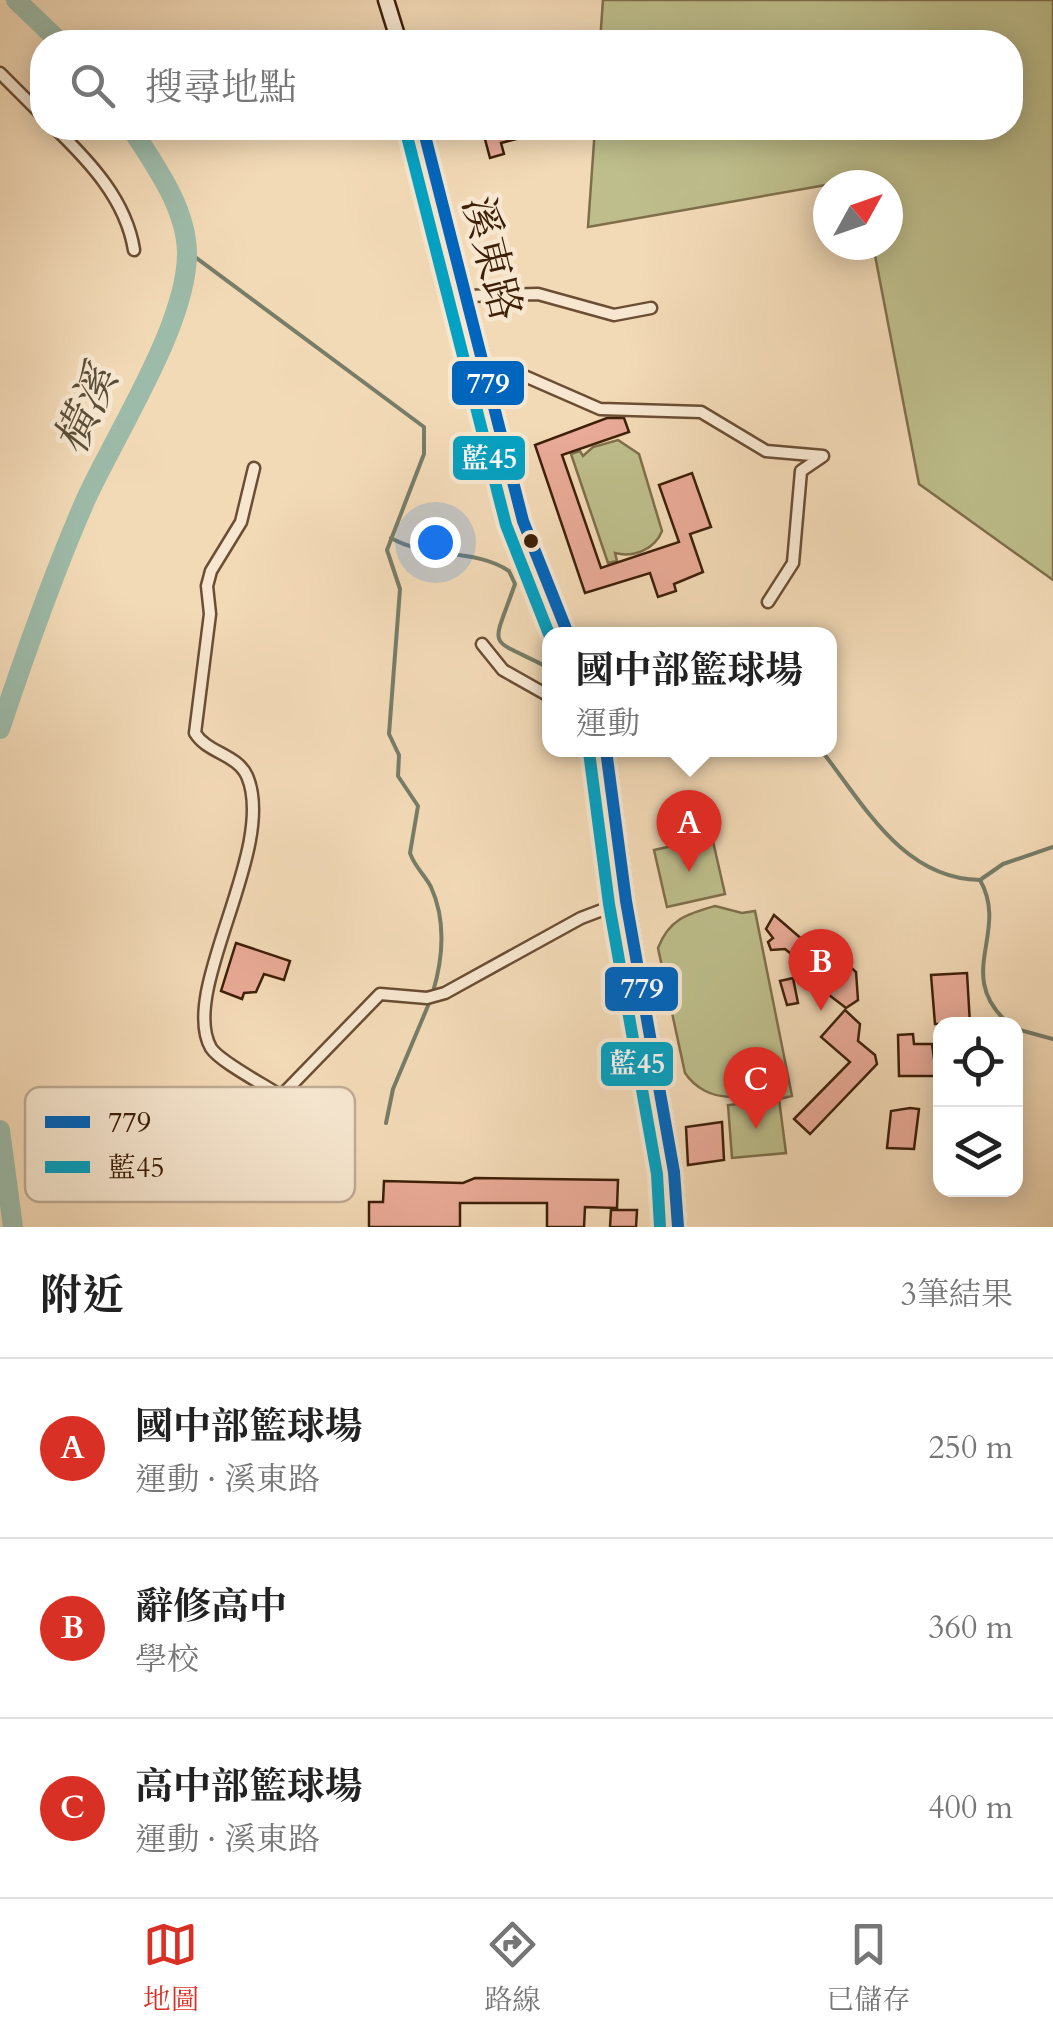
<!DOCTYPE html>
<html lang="zh-TW">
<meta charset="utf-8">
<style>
:root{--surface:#fff;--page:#f6f6f6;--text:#222;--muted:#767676;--line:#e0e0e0;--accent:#d93025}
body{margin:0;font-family:Cardo,"Noto Serif TC",serif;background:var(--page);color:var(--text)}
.controls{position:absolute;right:30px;bottom:30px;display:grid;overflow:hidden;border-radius:20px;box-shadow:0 5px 25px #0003}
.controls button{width:90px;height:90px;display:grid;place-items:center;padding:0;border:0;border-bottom:2px solid var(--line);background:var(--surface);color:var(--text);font:50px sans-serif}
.compass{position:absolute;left:813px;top:170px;width:90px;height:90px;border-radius:50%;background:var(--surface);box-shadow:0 5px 25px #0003;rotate:50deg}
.you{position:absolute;left:435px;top:542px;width:35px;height:35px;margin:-25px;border:8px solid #fff;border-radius:50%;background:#1a73e8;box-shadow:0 0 0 15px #1a73e833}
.badge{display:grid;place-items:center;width:65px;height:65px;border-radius:50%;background:var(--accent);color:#fff;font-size:32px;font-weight:700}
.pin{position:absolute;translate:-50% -82px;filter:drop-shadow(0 2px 5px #0008)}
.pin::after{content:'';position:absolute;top:52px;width:35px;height:30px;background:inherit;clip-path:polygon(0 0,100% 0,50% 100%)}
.popup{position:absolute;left:542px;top:627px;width:295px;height:130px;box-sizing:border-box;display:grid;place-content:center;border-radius:20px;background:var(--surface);filter:drop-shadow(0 2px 8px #0005);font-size:32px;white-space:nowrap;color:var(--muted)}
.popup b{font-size:38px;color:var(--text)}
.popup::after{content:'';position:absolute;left:50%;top:100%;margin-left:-20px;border:20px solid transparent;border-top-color:var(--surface)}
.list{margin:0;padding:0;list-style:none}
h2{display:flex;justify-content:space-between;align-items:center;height:130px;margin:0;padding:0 40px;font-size:42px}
h2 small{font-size:32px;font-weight:400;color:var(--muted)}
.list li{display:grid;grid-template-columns:65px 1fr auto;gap:30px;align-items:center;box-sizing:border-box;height:180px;padding:0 40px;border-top:2px solid var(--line)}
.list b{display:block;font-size:38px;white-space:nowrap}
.list p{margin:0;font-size:32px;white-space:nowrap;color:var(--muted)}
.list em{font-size:32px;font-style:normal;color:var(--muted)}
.icon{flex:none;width:55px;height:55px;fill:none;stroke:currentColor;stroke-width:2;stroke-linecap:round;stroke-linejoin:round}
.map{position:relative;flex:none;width:1053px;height:1227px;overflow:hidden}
.search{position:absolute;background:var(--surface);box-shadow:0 5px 25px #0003;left:30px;right:30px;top:30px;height:110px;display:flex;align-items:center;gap:25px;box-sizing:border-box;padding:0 35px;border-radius:40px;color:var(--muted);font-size:38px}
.sheet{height:670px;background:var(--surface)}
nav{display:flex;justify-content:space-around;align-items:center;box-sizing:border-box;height:140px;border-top:2px solid var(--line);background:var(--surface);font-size:28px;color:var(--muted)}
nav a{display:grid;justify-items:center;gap:5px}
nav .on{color:var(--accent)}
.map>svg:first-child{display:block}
.green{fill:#bebe8c;stroke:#7e6f4a;stroke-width:2.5}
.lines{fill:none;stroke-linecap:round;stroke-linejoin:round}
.stream{stroke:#777d69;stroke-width:4}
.river{stroke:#9dbba9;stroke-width:20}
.building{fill:#eaab98;stroke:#3e2008;stroke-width:2.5}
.street-casing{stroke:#6b4e34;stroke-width:15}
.secondary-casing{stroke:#3e2008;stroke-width:19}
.street{stroke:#f7e7d0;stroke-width:10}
.secondary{stroke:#f7e7d0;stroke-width:14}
.bus-1-casing{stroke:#f7e7d0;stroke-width:20}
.bus-2-casing{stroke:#f7e7d0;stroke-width:20}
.bus-1{stroke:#0065bd;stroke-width:12}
.bus-2{stroke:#03a2c4;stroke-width:12}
.bus-dot{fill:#3e2008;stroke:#f7e7d0;stroke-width:4}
.labels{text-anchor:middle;stroke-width:9;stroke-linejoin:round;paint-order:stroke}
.street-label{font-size:42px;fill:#3e2008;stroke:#f7e7d0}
.water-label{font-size:45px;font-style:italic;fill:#5a4e38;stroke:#f7e7d0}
.key{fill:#f7e7d0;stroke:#c0ab94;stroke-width:2.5}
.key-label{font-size:28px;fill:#3e2008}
.line-badge{stroke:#f7e7d0;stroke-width:4}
.badge-label{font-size:28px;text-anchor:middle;font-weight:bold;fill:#fff}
</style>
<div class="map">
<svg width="1053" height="1227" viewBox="0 0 1053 1227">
<rect width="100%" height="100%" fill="#f3dab7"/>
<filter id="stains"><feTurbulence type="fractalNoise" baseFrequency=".002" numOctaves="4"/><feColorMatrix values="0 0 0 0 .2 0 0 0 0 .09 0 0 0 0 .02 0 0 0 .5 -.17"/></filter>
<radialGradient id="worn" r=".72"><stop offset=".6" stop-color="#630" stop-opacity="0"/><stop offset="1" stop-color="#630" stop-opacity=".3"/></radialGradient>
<g class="green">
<polygon points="603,0 1053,0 1053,580 919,484 873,245 888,245 888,185 862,185 860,179 588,227 595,128 1010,128 1010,42 600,42"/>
<path d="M618,440L639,454L662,531C655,549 634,558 615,553L617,561L608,563L571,454L580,451L583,456L593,447Z"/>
<polygon points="712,837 725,894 667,907 654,850"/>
<path d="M715,906L742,913L755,911L792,1096L779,1099L786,1153L732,1158L728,1105L777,1100L773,1077C750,1104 706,1104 685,1073L658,948C669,919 687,914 715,906Z"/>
</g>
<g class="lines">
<g class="stream">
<path d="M187,251L424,427V454L387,550L400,589L389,734L399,755L398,776L418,806L410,853C414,866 425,875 431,887C446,920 443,958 433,992"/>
<path d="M391,538C427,559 475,548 509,571L515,584C491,653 486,635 549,668"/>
<path d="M821,750C863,803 902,879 980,880L1003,864L1053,847"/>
<path d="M980,880C1010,933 953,975 1009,1024"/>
<polyline points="1016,1029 1053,1039"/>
<polyline points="386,1123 393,1089 430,1001"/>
</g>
<g class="river">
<polyline points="16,0 60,42"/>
<path d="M0,729C26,651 53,574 86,499C116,433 188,323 187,252C186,207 154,164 131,128"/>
<polyline points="0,1130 13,1227"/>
</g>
</g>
<g class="building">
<polygon points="482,128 513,128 516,139 501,143 504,154 490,158"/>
<polygon points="607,418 624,418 629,432 562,455 601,568 679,542 659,485 692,473 711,527 690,534 703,572 674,584 676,591 658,597 650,573 585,593 535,445"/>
<polygon points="774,915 834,967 843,960 856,972 858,1000 846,1008 794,968 790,963 795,957 785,949 771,950 768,942 773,938 766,929"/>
<polygon points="236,943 290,961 284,980 264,974 256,992 244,993 242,999 221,991"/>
<polygon points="967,973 970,1024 935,1024 931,975"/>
<polygon points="793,978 798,1003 787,1005 780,981"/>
<polygon points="845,1010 860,1024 858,1041 875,1055 877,1064 810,1134 794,1119 850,1062 821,1037"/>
<polygon points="913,1034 914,1044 932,1044 934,1059 940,1059 940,1076 899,1076 898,1035"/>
<polygon points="910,1108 919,1109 914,1149 887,1148 891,1111"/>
<polygon points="722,1122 724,1160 688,1165 686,1127"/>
<polygon points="475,1178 618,1180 617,1208 585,1207 584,1227 547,1227 547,1203 460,1203 460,1227 369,1227 369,1202 383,1202 384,1181 463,1183"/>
<polygon points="611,1210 637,1210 636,1227 610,1227"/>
</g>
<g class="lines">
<g class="street-casing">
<g id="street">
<polyline points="0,73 42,115"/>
<path d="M55,128C90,162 126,200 134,250"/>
<polyline points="467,296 538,294 614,315 651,308"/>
<polyline points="488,376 513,371 600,409 701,412 766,451 823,456 801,471 793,563 768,602"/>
<path d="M254,468L241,522L211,571L207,586L210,614L195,733C207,753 237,754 247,776C278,848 178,991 211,1048C220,1062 265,1085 281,1096L380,994L427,998L445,993L581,918L626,901"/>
<polyline points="482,644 503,670 549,696"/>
</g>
</g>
<g class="secondary-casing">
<g id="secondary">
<polyline points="386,0 399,42"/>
<polyline points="423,128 523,521 568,634"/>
<polyline points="606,750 626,901 674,1172 678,1227"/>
</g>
</g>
<use href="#street" class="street"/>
<use href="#secondary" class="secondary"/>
<g class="bus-1-casing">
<g id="bus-1">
<polyline points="423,128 523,521 568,634"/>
<polyline points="606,750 626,901 674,1172 678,1227"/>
</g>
</g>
<g class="bus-2-casing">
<g id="bus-2">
<polyline points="406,132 506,525 549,634"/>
<polyline points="589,752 609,904 657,1174 660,1227"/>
</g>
</g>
<use href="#bus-1" class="bus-1"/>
<use href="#bus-2" class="bus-2"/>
</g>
<circle class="bus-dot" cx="531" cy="541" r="9"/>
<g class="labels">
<g class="street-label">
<text transform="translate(493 258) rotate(76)" y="15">溪東路</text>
</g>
<g class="water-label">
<text transform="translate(85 410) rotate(-66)" y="16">橫溪</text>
</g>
</g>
<rect x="25" y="1087" width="330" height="115" rx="15" class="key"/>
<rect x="45" y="1116" width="45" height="12" fill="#0065bd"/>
<rect x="45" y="1161" width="45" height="12" fill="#03a2c4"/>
<g class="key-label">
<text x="108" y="1132">779</text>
<text x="108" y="1177">藍45</text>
</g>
<g class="line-badge">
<rect x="450" y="359" width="76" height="48" rx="10" fill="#0065bd"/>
<rect x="451" y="434" width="76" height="48" rx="10" fill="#03a2c4"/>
<rect x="603" y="965" width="77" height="48" rx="10" fill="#0065bd"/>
<rect x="599" y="1040" width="76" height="48" rx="10" fill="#03a2c4"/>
</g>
<g class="badge-label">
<text x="488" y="393">779</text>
<text x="489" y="468">藍45</text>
<text x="642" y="998">779</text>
<text x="637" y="1073">藍45</text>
</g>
<rect width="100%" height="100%" filter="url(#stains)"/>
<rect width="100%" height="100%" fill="url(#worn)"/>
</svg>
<div class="controls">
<button><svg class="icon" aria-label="locate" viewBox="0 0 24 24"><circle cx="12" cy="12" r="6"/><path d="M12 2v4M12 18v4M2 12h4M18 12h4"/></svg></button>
<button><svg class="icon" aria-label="layers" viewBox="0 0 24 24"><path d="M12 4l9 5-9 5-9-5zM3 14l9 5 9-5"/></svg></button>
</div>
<svg class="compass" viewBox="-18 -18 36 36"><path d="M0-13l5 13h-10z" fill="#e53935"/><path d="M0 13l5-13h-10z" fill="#767676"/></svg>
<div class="you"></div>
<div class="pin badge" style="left:689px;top:872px">A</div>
<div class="popup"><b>國中部籃球場</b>運動</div>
<div class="pin badge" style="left:821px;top:1011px">B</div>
<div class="pin badge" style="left:756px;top:1129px">C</div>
<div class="search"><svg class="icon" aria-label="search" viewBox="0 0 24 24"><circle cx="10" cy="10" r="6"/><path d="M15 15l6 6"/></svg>搜尋地點</div>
</div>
<section class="sheet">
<h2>附近<small>3筆結果</small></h2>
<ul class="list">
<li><span class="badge">A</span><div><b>國中部籃球場</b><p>運動 · 溪東路</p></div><em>250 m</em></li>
<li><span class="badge">B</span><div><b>辭修高中</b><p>學校</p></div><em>360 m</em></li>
<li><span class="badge">C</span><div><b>高中部籃球場</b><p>運動 · 溪東路</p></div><em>400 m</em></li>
</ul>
</section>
<nav>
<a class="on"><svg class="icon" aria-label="map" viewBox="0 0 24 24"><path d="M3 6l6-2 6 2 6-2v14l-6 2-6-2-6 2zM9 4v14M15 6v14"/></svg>地圖</a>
<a><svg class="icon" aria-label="directions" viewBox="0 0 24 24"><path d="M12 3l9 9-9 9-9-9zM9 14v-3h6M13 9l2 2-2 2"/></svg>路線</a>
<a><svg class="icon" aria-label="saved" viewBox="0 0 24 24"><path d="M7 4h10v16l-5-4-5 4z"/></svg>已儲存</a>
</nav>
